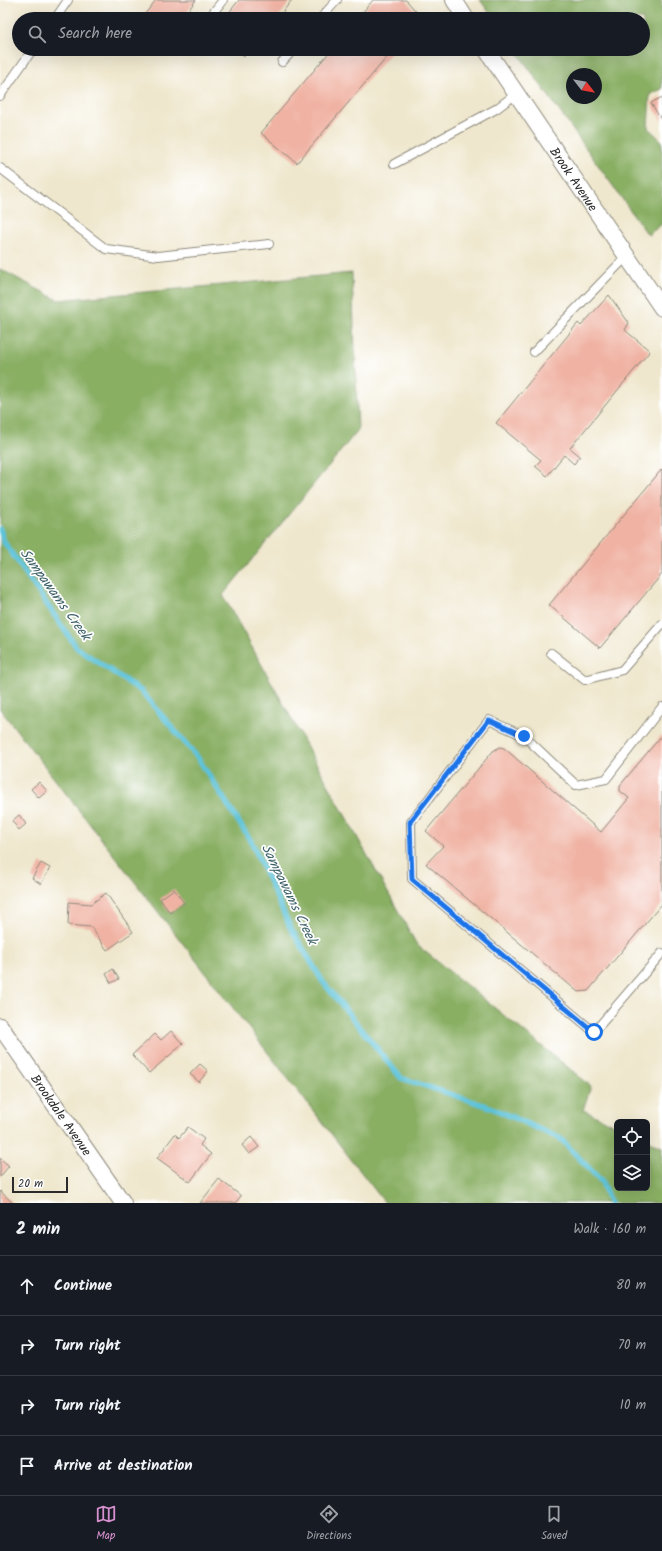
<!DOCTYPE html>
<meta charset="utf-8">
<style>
:root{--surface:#171b24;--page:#20242c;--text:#f1f3f6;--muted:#9ea1a6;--line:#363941;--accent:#d690ce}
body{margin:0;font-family:Kalam,sans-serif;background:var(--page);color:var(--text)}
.controls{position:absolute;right:12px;bottom:12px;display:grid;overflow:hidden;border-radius:6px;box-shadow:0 4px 16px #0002}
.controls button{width:36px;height:36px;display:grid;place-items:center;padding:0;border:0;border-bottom:1px solid var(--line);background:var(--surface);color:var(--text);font:20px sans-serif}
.compass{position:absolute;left:566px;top:68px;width:36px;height:36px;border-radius:50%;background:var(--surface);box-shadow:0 4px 16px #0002;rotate:121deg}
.scale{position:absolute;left:12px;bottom:10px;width:56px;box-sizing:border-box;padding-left:4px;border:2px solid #2b2b2b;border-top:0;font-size:11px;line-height:14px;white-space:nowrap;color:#2b2b2b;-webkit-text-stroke:3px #fff;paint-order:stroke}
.stop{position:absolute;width:12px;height:12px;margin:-9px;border:3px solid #1a73e8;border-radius:50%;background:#fff}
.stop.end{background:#1a73e8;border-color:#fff;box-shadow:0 1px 4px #0008}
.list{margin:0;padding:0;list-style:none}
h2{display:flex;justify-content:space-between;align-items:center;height:52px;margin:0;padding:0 16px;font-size:17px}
h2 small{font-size:13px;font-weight:400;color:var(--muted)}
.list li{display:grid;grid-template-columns:26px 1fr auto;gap:12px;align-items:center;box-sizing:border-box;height:60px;padding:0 16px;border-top:1px solid var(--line)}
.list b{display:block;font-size:15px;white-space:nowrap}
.list em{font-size:13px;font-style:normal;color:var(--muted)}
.icon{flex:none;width:22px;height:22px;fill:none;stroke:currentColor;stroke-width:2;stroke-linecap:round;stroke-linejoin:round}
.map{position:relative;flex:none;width:662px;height:1203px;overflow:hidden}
.search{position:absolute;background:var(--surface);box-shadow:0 4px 16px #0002;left:12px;right:12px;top:12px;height:44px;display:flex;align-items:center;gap:10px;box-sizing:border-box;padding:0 14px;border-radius:22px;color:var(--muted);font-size:15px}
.sheet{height:292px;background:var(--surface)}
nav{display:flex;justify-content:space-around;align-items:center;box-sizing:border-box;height:56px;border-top:1px solid var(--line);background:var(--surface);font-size:11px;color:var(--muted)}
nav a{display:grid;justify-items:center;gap:2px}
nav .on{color:var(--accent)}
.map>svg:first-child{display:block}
.forest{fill:#89af64;stroke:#5a6d48;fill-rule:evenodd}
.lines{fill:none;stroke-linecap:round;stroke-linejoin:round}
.stream{stroke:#5bc2d9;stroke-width:5.5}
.building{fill:#f0b2a3}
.service-casing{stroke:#8d897c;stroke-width:10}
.minor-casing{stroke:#8d897c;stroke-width:18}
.service{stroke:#fff;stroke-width:8}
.minor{stroke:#fff;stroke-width:16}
.route{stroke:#1a73e8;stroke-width:5}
.labels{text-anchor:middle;stroke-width:3.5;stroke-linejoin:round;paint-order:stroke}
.street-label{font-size:13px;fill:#2b2b2b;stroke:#fff}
.water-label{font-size:14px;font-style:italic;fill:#3c6068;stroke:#fff}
</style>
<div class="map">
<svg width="662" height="1203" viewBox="0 0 662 1203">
<rect width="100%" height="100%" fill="#fff"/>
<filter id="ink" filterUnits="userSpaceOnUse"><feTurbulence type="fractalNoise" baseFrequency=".025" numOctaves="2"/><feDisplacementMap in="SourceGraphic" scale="8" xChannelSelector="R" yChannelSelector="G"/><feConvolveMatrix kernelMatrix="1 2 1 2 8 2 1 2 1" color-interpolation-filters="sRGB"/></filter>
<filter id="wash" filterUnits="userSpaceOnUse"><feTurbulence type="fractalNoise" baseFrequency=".012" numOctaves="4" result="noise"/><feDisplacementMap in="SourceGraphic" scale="16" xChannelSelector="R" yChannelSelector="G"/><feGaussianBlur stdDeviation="0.9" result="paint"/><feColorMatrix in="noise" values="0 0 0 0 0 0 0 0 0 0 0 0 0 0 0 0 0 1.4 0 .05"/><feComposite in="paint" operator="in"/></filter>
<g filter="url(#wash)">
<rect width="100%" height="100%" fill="#efe7cd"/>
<g class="forest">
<path d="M480,0H662V89L650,94L648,128L662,141V224L648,235L515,49H643V19H494ZM572,74H596V98H572Z"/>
<polygon points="0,269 58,300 352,273 358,430 223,595 417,945 591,1086 583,1110 617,1126 617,1188 647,1188 647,1140 662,1147 662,1203 385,1203 0,709"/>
</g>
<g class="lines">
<polyline class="stream" points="0,529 4,542 77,648 141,691 198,758 252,843 290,927 323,982 401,1078 490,1107 561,1139 602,1182 610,1203"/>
</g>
<g id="blocks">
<g class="building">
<polygon points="156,0 196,0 182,19 141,19"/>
<polygon points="239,0 292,0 277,19 224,19"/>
<polygon points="373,0 406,0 421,17 420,19 357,19"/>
<polygon points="236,49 250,49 244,56"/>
<polygon points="332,49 394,49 297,163 261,133"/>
<polygon points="662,97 662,121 651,103"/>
<polygon points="609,295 629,323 625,330 650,351 570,448 580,456 574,464 564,455 547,476 535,466 541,460 496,423 578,323 581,326"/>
<polygon points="662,469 662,574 600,648 549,605"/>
<polygon points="662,735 662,904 588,991 578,992 426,864 443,846 426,831 493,751 500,747 504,748 601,832 629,798 620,791 620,787 622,783"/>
<polygon points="39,782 47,791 39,798 31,789"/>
<polygon points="19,815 26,824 19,830 12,821"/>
<polygon points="41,863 50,868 41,884 32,878"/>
<polygon points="174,889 184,903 170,913 160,899"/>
<polygon points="106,893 133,932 107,950 91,927 68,925 69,902 91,904"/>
<polygon points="113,969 119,979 111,983 106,974"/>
<polygon points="171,1031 183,1044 149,1073 132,1055 155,1034 161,1040"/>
<polygon points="200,1064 208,1071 199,1082 190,1074"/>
<polygon points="188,1127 204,1139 200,1145 211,1154 190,1182 157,1158 175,1134 179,1138"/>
<polygon points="251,1137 259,1147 249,1154 242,1145"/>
<polygon points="0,1158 9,1166 0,1177"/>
<polygon points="219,1179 241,1196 235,1203 200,1203"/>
<polygon points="0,1191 13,1203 0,1203"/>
</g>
</g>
</g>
<g filter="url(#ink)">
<use href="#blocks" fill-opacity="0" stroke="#8d897c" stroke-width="1"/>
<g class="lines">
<g class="service-casing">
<g id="service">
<polyline points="55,19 68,0"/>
<polyline points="208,19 223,0"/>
<polyline points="320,19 337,0"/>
<polyline points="282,62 294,49"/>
<polyline points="0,96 33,49"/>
<polyline points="394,164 496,109 516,94"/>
<polyline points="0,168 106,249 158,256 269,244"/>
<polyline points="534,352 627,256"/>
<polyline points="551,653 585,680 622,670 662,624"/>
<polyline points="662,707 606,779 576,785 524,736 489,720 411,822 412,879 594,1032 662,953"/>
</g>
</g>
<g class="minor-casing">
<g id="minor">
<polyline points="454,0 466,19"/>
<path id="s1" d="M486,49L662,308"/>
<path id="s2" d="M0,1026L123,1203"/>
</g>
</g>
<use href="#service" class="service"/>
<use href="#minor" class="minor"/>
</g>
</g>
<g class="lines" filter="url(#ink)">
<polyline class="route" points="524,736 489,720 410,822 412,879 594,1032"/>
</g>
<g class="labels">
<g class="street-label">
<text dy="5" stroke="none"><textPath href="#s1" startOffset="157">Brook Avenue</textPath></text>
<text dy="5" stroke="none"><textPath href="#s2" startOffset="108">Brookdale Avenue</textPath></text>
</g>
<g class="water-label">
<text transform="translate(56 594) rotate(54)" y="5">Sampawams Creek</text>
<text transform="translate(290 894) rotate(64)" y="5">Sampawams Creek</text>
</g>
</g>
</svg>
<div class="controls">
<button><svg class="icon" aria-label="locate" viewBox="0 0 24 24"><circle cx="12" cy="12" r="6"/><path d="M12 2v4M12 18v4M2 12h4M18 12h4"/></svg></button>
<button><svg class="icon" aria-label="layers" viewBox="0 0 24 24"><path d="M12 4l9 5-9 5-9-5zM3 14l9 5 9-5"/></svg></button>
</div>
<svg class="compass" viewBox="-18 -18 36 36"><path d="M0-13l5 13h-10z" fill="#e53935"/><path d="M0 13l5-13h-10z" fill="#9ea1a6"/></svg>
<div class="scale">20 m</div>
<div class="stop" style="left:594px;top:1032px"></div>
<div class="stop end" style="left:524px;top:736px"></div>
<div class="search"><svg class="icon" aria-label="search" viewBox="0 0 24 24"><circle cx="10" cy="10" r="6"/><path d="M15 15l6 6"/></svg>Search here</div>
</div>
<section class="sheet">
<h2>2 min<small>Walk · 160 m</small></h2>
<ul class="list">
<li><svg class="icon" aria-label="ahead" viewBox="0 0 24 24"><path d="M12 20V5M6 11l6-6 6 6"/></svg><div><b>Continue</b></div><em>80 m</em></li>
<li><svg class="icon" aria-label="right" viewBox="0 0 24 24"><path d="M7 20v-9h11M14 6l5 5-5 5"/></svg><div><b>Turn right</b></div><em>70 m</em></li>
<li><svg class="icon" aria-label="right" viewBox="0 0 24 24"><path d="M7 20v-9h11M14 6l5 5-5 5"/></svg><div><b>Turn right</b></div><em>10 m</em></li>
<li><svg class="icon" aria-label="arrive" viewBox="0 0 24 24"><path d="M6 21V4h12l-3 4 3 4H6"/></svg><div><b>Arrive at destination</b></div></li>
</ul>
</section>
<nav>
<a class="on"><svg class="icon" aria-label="map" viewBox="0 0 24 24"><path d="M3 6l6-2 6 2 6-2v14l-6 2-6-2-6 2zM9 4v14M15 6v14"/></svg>Map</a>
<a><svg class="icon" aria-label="directions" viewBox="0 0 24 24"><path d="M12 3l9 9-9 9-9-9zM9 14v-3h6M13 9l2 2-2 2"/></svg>Directions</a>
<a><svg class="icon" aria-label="saved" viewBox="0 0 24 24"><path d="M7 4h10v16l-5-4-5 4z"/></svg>Saved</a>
</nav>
